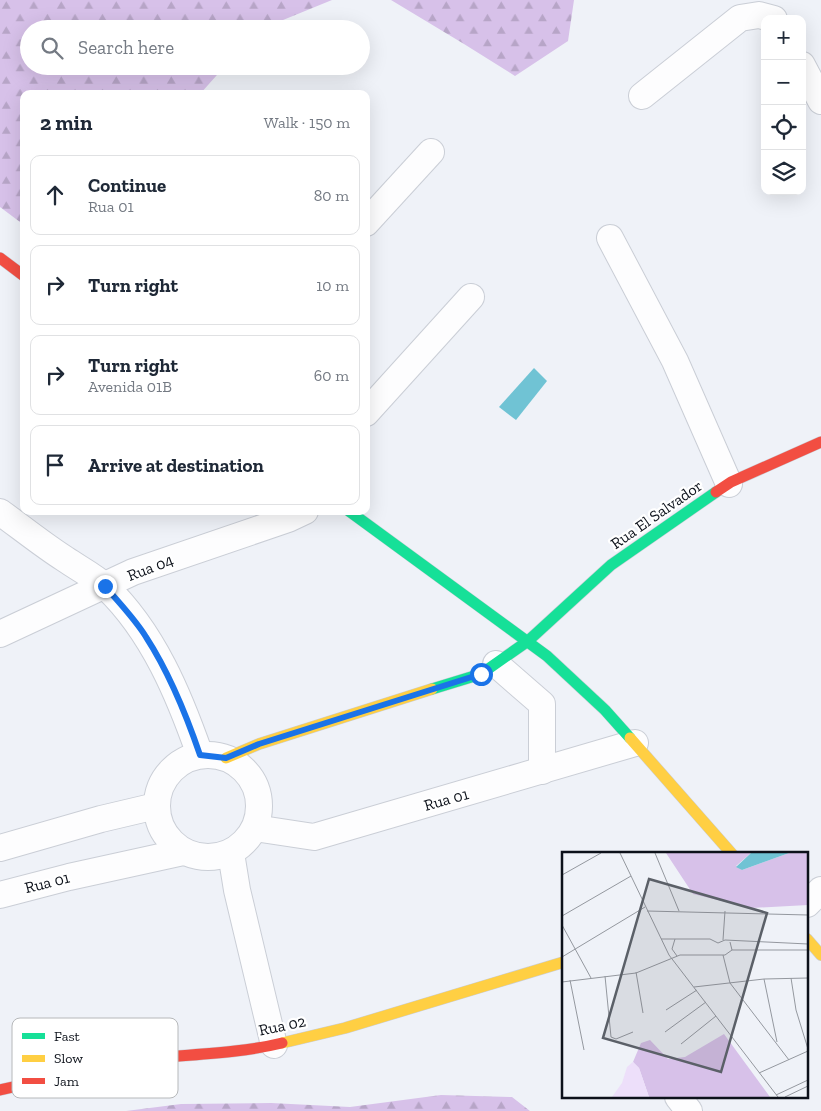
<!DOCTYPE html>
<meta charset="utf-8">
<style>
:root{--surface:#fff;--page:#f2f2f3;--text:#1f2937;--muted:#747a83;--line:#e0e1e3}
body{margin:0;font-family:"Zilla Slab",serif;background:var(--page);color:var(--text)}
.controls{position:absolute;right:15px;top:15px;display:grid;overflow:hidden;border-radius:10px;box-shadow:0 5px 20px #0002}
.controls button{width:45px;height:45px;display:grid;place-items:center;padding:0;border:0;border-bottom:1px solid var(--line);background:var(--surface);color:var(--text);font:25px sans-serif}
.stop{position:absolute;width:15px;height:15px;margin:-11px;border:4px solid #1a73e8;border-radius:50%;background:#fff}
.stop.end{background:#1a73e8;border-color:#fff;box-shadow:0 1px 5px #0008}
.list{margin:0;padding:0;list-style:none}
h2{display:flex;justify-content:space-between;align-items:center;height:65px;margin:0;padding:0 20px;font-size:21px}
h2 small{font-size:16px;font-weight:400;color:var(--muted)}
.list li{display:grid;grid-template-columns:32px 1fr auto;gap:15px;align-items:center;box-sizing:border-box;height:80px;margin:0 10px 10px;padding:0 10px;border:1px solid var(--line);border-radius:10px}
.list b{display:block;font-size:19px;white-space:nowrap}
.list p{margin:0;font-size:16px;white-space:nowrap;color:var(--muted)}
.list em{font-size:16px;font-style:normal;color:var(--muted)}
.icon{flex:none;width:28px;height:28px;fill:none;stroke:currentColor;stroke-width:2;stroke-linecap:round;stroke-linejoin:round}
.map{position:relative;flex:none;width:821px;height:1111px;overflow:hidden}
.search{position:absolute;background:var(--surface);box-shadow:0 5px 20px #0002;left:20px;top:20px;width:350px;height:55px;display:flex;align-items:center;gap:12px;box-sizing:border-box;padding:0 18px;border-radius:28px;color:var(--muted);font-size:19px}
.panel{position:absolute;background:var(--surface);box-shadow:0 5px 20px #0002;left:20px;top:90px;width:350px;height:425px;border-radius:10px}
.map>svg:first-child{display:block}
.forest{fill:url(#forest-firs)}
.water{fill:#70c3d4}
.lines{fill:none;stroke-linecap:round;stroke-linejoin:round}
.street-casing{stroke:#caced6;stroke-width:28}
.fast-casing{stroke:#caced6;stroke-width:12}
.slow-casing{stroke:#caced6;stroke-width:12}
.jam-casing{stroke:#caced6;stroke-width:12}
.street{stroke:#fdfdfe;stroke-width:26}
.fast{stroke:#16e098;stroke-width:11}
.slow{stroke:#ffcf43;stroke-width:11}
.jam{stroke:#f24e42;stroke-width:11}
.route{stroke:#1a73e8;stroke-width:6}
.labels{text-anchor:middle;stroke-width:4.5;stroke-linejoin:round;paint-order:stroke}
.street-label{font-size:16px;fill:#0c111a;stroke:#fff}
.inset-road{fill:none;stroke:#94989f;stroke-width:1}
.view{fill:#5b6068;fill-opacity:0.15;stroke:#5b6068;stroke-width:2.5}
.inset-edge{fill:none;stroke:#0c111a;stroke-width:2.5}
.key{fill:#fff;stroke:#b6b8ba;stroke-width:1}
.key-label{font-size:14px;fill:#0c111a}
</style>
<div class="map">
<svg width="821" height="1111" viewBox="0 0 821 1111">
<defs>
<pattern id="forest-firs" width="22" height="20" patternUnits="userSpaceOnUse" patternTransform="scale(1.25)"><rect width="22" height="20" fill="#d7c1e9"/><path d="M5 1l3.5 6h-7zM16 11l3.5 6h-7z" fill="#b7a5c7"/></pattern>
</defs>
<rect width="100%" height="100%" fill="#eff2f8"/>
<g class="forest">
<polygon points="0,0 332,0 261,29 29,29 29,66 225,66 200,94 24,94 24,225 0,207"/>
<polygon points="391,0 574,0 568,41 515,76 464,44"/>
<polygon points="441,1095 512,1097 530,1111 126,1111 181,1104 271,1103 350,1107"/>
</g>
<polygon class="water" points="534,368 547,381 516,420 499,407"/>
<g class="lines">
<g class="street-casing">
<g id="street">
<polyline points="802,65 821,101"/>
<polyline points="642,96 740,18 759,15 774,19"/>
<polyline points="366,223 431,152"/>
<polyline points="610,238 675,361 729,484"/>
<polyline points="366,413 471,297"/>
<path d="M0,512C22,528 43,545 65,559C78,568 94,576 106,587C153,632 179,695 200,755"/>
<polyline points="0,634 133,572 288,519 305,511"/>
<polyline points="496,664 542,704 542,771"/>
<circle cx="208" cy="806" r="51"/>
<polyline points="255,828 314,837 635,743"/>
<polyline points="0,848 101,819 156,806"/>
<polyline points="231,853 237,890 274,1045"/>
<polyline points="0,895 69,877 183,852"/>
<polyline points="807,904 821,890"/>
<polyline points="678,1097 689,1111"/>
</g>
</g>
<g class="fast-casing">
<g id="fast">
<polyline points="349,511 547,656 605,710 630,738"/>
<polyline points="432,689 481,674 528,641 611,565 716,492"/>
</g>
</g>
<g class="slow-casing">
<g id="slow">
<polyline points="630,738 732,854"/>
<polyline points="226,758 259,744 432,689"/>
<polyline points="807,939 821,955"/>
<polyline points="282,1043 345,1028 564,962"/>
</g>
</g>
<g class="jam-casing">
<g id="jam">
<polyline points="0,258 24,276"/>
<polyline points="716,492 731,482 821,442"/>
<path d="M0,1090C48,1079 96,1065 146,1059C191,1054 237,1054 282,1043"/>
</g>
</g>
<use href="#street" class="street"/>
<use href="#fast" class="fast"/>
<use href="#slow" class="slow"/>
<use href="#jam" class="jam"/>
</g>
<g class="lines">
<path class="route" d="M105,586C119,603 135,619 146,637C170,674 186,714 200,755L226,758L259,744L481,674"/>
</g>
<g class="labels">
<g class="street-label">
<text transform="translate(656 514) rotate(-35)" y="6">Rua El Salvador</text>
<text transform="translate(150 567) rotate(-21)" y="6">Rua 04</text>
<text transform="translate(446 799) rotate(-16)" y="6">Rua 01</text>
<text transform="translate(47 882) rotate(-14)" y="6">Rua 01</text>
<text transform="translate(282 1025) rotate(-12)" y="6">Rua 02</text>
</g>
</g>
<g transform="translate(562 852)">
<rect width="246" height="246" fill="#eff2f8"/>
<path d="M104,1H189L174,14L180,18L227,1H246V53L189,56L131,42ZM162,182L208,245H87L77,216L71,210L79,191L88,188L106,207L123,205Z" fill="#d7c1e9"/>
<path d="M71,210L77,216L87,245H50L60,231L65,215Z" fill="#eddffa"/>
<path d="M189,1H227L180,18L174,15Z" fill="#70c3d4"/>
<path class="inset-road" d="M58,1L107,103L216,245M93,1L117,59M0,23L39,1M85,59L246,63M0,64L69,24M0,73L29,126M99,87H148L156,91M113,87L110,97L115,104M161,88L163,59M156,91L163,88L246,92M170,98H246M161,103L168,131L227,208M0,105L83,55M74,120L81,161M43,124L49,185L54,187L71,180M229,126L234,158L246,197M202,127L215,190M8,128L22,198M0,130L74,121L118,103H163L170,98L168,90M132,135L202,127L246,126M104,158L135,138M103,180L144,150M119,192L154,164M197,221L246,199M214,243L246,228M223,245L246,234"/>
<path class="view" d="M87,27L205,61L159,220L41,186Z"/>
<rect width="246" height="246" class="inset-edge"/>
</g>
<rect x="12" y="1018" width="166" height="80" rx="8" class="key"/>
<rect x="22" y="1033" width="23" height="6" fill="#16e098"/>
<rect x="22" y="1055" width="23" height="7" fill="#ffcf43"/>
<rect x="22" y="1078" width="23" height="6" fill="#f24e42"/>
<g class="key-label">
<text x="54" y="1041">Fast</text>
<text x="54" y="1063">Slow</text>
<text x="54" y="1086">Jam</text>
</g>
</svg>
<div class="controls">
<button>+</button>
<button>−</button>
<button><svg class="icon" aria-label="locate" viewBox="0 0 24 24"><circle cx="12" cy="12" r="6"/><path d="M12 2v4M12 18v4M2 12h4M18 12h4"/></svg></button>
<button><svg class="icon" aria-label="layers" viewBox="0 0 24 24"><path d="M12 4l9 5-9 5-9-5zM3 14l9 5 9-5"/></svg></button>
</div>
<div class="stop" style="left:481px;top:674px"></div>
<div class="stop end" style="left:105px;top:586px"></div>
<div class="search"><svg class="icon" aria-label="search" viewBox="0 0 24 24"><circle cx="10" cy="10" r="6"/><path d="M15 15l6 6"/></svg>Search here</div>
<section class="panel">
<h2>2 min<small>Walk · 150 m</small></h2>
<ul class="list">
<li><svg class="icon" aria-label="ahead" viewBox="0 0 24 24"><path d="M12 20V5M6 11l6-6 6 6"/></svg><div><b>Continue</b><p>Rua 01</p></div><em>80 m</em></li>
<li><svg class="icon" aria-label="right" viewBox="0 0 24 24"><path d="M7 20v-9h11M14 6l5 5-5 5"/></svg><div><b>Turn right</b></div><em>10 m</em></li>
<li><svg class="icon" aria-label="right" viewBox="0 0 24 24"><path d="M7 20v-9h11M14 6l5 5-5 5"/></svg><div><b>Turn right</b><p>Avenida 01B</p></div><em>60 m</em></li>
<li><svg class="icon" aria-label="arrive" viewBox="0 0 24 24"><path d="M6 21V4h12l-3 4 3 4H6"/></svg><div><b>Arrive at destination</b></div></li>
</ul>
</section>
</div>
